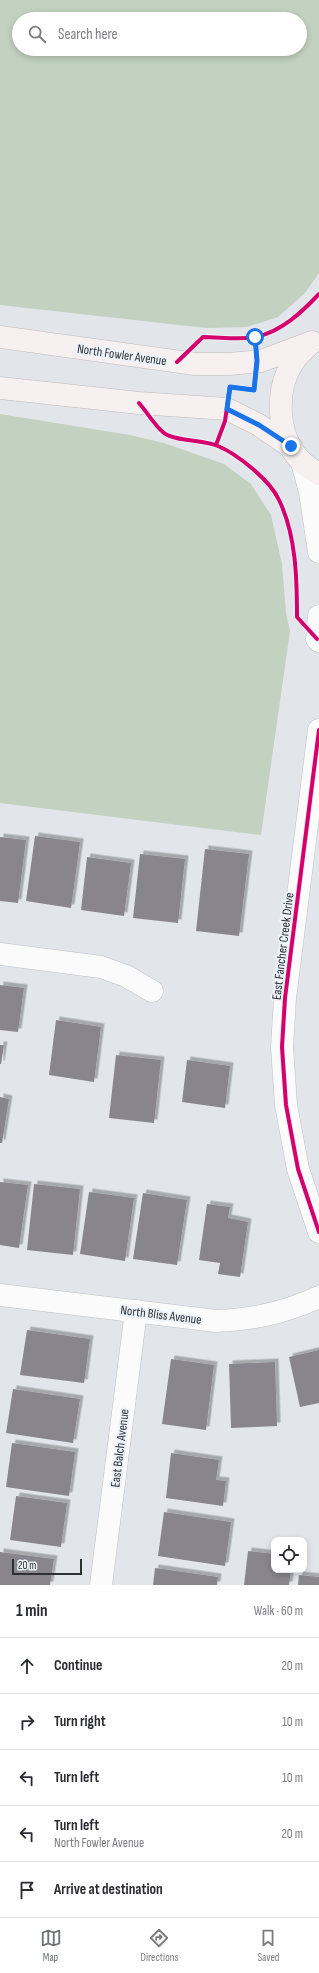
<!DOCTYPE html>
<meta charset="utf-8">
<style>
:root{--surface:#fff;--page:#f7f7f7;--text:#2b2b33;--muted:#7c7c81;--line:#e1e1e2;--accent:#6d7074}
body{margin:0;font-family:"Sofia Sans Condensed",sans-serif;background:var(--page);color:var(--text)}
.controls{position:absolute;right:12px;bottom:12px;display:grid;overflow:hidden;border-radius:8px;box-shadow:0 2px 6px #0003}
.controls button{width:36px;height:36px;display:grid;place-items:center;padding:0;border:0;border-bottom:1px solid var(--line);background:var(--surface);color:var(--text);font:20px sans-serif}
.scale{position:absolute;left:12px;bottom:10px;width:70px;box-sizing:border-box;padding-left:4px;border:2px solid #2e3134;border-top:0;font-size:11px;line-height:14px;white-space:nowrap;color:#2e3134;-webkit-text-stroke:3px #ecf3fb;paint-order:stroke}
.stop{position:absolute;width:12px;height:12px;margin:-9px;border:3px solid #1a73e8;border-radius:50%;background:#fff}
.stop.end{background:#1a73e8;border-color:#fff;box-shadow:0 1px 4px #0008}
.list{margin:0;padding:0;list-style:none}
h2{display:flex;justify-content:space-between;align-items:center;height:52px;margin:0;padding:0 16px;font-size:17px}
h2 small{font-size:13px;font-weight:400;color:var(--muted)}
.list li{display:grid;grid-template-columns:26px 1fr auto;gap:12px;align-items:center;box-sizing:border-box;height:56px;padding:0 16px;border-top:1px solid var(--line)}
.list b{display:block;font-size:15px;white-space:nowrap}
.list p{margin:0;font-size:13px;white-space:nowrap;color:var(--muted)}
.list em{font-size:13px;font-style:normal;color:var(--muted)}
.icon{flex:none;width:22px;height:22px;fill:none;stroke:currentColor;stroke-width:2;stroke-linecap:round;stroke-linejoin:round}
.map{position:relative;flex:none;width:319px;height:1585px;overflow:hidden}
.search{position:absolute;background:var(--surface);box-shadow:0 2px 6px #0003;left:12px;right:12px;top:12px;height:44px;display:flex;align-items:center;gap:10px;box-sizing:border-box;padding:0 14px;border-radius:22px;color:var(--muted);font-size:15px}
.sheet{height:332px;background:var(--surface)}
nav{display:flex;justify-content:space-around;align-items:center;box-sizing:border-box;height:56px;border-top:1px solid var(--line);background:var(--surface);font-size:11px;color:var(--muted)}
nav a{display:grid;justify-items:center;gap:2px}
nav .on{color:var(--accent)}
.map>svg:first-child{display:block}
.green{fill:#c3d1c0;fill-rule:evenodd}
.building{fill:#88858d;filter:url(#shadow)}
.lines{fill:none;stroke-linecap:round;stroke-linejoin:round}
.minor-casing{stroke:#bec1c4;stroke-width:23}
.major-casing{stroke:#c0b9bb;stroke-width:23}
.minor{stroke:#fbfbfc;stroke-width:22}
.major{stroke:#f6f0f1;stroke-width:22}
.cycleway-casing{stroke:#ecf3fb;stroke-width:6}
.cycleway{stroke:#d6006c;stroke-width:4}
.route{stroke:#1a73e8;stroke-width:5}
.labels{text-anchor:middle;stroke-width:4;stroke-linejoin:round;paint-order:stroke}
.street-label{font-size:13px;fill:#2e3134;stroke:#ecf3fb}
</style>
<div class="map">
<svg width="319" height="1585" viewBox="0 0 319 1585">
<defs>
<filter id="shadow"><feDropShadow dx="3.5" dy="-3.5" stdDeviation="0" flood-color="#0004"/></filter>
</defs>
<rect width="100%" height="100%" fill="#e2e6ea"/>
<g class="green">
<path d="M0,0H319V273L305,293L278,317L247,327L206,328L0,305ZM19,19H300V49H19Z"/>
<polygon points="0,414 130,435 164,443 224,464 251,484 271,515 282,564 286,613 290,631 261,835 0,803"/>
</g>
<g class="building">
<polygon points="35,836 80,842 71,908 26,901"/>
<polygon points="0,837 26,840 18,903 0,901"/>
<polygon points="205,849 249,854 239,936 196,931"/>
<polygon points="140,854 185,859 178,923 133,918"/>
<polygon points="87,857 131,863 124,916 81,910"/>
<polygon points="0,985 24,988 18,1032 0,1030"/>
<polygon points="56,1020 101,1027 94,1082 49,1075"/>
<polygon points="0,1045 4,1045 1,1064 0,1064"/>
<polygon points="116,1055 161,1060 154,1123 109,1118"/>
<polygon points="187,1060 230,1066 225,1108 182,1102"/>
<polygon points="0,1097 9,1099 2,1143 0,1143"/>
<polygon points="0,1182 28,1185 19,1248 0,1245"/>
<polygon points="34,1184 80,1189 73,1255 27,1250"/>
<polygon points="89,1192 134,1198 125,1261 80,1254"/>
<polygon points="143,1193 187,1200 177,1265 133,1259"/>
<polygon points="207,1204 230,1207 228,1218 248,1222 240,1277 218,1274 220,1263 199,1260"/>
<polygon points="27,1330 90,1339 84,1383 20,1375"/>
<polygon points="319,1350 319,1403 300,1407 289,1357"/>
<polygon points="171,1359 214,1365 206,1430 162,1424"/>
<polygon points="275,1362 277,1426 231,1428 229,1364"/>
<polygon points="13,1389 80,1399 73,1443 6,1433"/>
<polygon points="12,1443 75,1452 69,1496 6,1487"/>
<polygon points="171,1453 219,1460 216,1480 226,1481 223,1506 166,1498"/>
<polygon points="16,1496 67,1503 61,1547 10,1540"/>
<polygon points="164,1512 231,1522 225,1566 158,1556"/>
<polygon points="248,1551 274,1554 274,1570 291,1570 289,1585 244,1585"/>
<polygon points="0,1552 54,1559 50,1585 0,1585"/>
<polygon points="155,1568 218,1577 217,1585 153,1585"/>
<polygon points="299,1575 319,1577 319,1585 298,1585"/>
</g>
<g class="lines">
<g class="minor-casing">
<g id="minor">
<polyline points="302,462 310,492 319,552"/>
<polyline points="319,616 317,639 319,641"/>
<polyline points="319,730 285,998 282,1047 286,1105 298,1169 319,1232"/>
<polyline points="0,954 101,967 126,976 152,991"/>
<path d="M0,1295L216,1321C255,1319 284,1313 319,1297"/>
<polyline points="101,1585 136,1311"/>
</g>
</g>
<g class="major-casing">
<g id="major">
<polyline points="0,337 195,364 229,364 261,361 312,342"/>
<path d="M311,343C306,348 300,353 296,358C274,387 276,436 301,461C306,466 313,470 319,474"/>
<polyline points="0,388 139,403 227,409 259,425 291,447"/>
</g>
</g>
<use href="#minor" class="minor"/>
<use href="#major" class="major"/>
<g class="cycleway-casing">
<g id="cycleway">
<path d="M177,362L203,337C219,337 240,340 256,337C282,331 301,313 319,294"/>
<path d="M139,403C147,412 155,426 164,433C174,441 205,440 218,446C237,454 270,480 279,500C296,535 297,578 297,617L317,639"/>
<polyline points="216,445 225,421 230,387 254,390 257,361 255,337"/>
<polyline points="319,730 285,998 282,1047 286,1105 298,1169 319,1232"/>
</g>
</g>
<use href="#cycleway" class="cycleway"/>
</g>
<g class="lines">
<polyline class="route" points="255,337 257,361 254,390 230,387 227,409 259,425 291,446"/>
</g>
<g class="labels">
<g class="street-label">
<text transform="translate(122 354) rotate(8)" y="5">North Fowler Avenue</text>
<text transform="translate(282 946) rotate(-83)" y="5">East Fancher Creek Drive</text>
<text transform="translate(161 1314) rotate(7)" y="5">North Bliss Avenue</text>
<text transform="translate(119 1448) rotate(-83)" y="5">East Balch Avenue</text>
</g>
</g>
</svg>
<div class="controls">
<button><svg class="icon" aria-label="locate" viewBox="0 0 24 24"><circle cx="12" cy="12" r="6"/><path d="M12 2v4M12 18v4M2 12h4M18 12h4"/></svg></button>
</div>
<div class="scale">20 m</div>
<div class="stop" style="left:255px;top:337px"></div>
<div class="stop end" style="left:291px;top:446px"></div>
<div class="search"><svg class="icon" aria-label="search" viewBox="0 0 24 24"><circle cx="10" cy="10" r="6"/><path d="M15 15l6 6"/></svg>Search here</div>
</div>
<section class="sheet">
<h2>1 min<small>Walk · 60 m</small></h2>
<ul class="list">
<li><svg class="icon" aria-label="ahead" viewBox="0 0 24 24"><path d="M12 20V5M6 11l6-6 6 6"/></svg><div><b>Continue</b></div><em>20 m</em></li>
<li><svg class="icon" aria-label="right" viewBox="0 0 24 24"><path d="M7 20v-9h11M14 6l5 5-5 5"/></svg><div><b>Turn right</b></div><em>10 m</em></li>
<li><svg class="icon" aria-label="left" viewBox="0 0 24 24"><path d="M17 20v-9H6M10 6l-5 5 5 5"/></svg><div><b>Turn left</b></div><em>10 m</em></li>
<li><svg class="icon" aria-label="left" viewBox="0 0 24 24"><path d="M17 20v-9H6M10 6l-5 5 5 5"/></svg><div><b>Turn left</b><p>North Fowler Avenue</p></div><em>20 m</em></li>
<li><svg class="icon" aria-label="arrive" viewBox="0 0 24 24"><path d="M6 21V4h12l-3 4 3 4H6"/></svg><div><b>Arrive at destination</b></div></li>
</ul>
</section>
<nav>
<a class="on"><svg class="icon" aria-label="map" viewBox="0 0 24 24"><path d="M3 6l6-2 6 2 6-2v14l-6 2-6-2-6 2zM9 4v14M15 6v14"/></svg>Map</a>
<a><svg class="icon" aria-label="directions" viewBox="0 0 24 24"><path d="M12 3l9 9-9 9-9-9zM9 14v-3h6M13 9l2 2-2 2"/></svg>Directions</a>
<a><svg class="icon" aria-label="saved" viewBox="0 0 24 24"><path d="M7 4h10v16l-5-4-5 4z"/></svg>Saved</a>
</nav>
